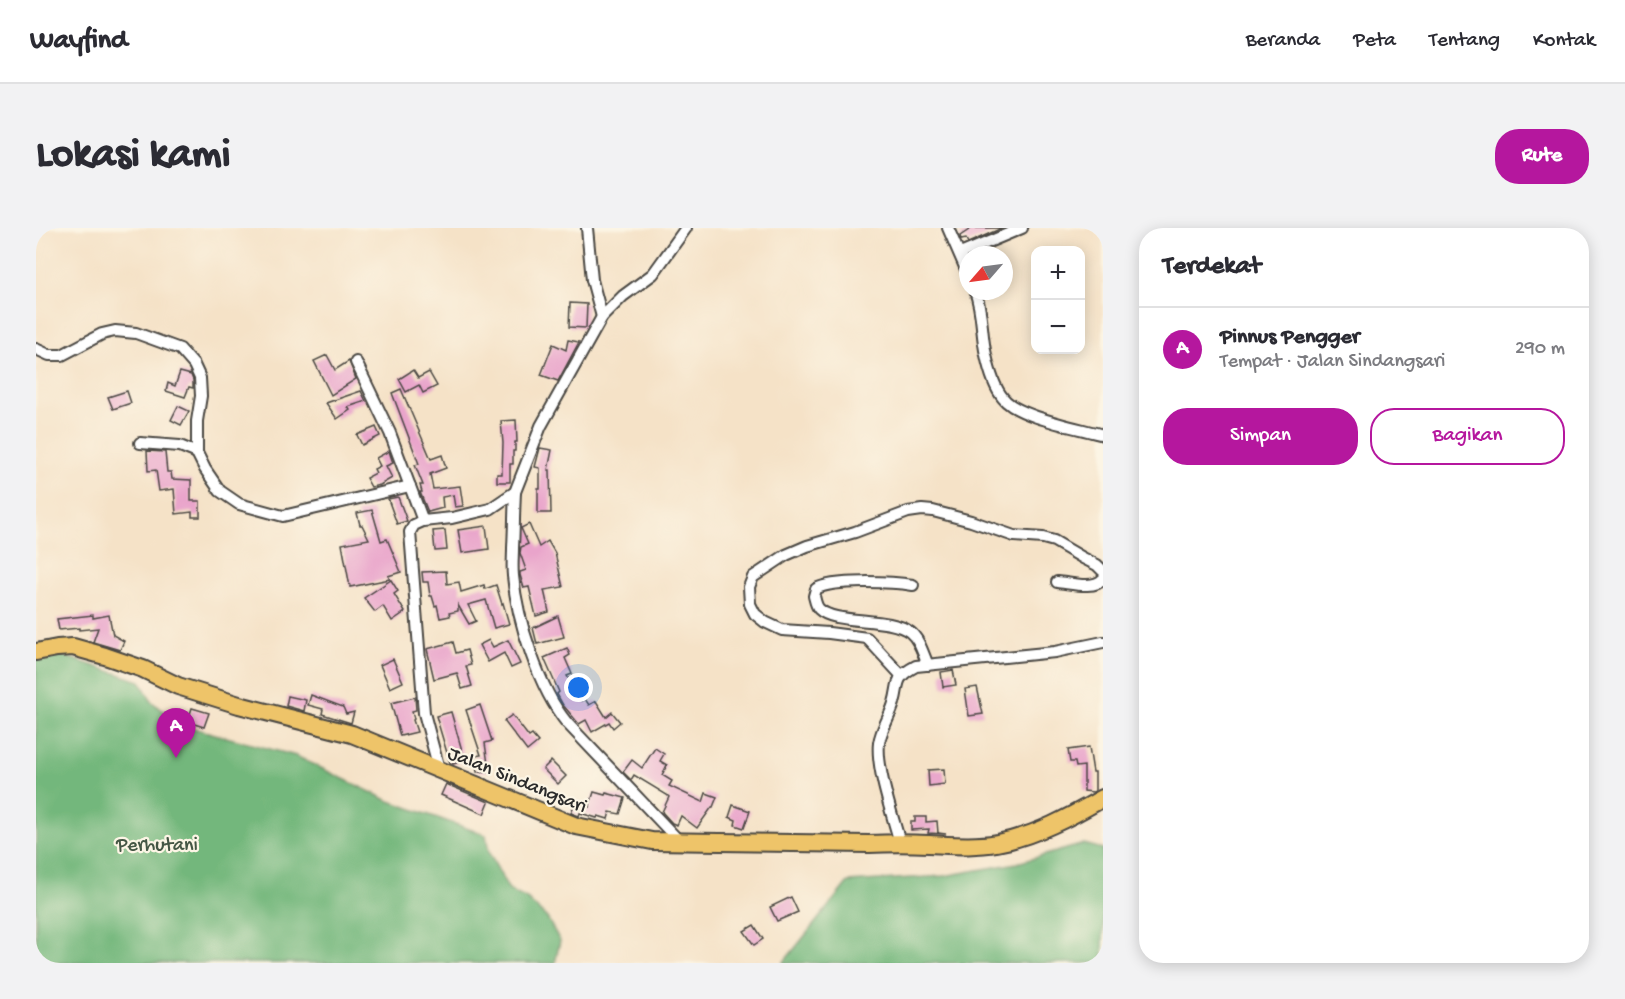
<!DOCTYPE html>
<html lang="id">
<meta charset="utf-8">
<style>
:root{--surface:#fff;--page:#f2f2f3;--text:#2b2b33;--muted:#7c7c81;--line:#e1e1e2;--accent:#b5179e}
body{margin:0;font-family:"Gochi Hand",sans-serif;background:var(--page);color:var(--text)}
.controls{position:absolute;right:18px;top:18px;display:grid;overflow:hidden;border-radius:12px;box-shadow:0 3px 15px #0003}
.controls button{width:54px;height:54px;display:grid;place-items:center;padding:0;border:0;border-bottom:2px solid var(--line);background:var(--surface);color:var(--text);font:30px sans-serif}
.compass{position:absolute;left:923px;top:18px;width:54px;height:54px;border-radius:50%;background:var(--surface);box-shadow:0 3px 15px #0003;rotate:242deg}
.you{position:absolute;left:543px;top:460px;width:21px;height:21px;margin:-15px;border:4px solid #fff;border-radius:50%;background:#1a73e8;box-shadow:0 0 0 9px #1a73e833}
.badge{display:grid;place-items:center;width:39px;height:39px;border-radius:50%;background:var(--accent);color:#fff;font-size:20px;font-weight:700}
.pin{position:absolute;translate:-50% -50px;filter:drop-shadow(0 2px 3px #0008)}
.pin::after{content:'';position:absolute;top:32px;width:21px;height:18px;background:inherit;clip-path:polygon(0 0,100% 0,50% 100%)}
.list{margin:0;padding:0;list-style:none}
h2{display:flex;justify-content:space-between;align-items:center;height:78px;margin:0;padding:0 24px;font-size:26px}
h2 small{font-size:20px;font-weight:400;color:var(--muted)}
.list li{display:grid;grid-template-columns:39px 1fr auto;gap:18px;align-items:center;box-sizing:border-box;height:84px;padding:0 24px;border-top:2px solid var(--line)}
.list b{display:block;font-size:22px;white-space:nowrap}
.list p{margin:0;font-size:20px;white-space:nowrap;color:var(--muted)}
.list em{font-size:20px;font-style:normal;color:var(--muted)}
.actions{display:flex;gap:12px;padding:18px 24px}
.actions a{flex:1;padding:14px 0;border:2px solid var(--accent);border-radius:24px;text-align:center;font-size:21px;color:var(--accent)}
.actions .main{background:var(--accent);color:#fff}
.map{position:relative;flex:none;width:1067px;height:735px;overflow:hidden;border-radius:24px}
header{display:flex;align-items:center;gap:36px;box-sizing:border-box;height:84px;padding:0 30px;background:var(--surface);border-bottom:2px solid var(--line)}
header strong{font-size:28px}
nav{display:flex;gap:33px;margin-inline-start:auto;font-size:21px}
.intro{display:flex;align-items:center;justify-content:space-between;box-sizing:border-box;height:144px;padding:0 36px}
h1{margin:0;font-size:42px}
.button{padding:15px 27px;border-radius:24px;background:var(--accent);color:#fff;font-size:21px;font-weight:700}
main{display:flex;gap:36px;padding:0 36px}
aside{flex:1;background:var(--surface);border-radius:24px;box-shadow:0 3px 15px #0003}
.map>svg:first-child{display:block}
.forest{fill:#73b77b;stroke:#4f7153;stroke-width:1.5}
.building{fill:#e9a4cb}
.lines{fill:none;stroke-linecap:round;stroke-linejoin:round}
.street-casing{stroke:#494642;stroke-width:14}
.primary-casing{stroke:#494642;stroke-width:20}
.street{stroke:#fff;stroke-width:10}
.primary{stroke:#eec469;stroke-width:16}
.labels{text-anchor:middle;stroke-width:4.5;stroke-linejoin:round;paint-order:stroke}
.street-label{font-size:20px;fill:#2b2b2b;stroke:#fcf5e5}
.park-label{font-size:20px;fill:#445644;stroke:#fcf5e5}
</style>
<header>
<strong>Wayfind</strong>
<nav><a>Beranda</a><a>Peta</a><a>Tentang</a><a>Kontak</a></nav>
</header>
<div class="intro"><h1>Lokasi kami</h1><a class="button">Rute</a></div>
<main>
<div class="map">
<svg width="1067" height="735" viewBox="0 0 1067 735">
<rect width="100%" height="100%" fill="#fcf5e5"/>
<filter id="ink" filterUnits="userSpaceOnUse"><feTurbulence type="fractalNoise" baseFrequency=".0167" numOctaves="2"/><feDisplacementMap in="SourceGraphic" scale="12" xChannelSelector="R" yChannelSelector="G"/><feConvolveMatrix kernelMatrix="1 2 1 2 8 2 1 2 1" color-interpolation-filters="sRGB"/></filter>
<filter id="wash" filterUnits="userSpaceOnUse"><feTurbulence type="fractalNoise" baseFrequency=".008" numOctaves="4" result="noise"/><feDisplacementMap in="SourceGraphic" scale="24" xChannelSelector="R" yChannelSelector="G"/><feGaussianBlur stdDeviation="1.35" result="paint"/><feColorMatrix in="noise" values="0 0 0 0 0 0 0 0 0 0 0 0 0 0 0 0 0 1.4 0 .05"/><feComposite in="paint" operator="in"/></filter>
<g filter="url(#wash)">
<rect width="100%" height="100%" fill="#f5e2c7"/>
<g class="forest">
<polygon points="22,426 104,453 116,474 146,497 260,528 351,572 450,607 453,625 473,662 491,671 511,690 524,713 519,735 0,735 0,428"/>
<polygon points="1048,616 1067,621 1067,735 747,735 812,654 908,648 981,635"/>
</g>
<g id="blocks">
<g class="building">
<polygon points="936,0 966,0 932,15 930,11 925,12 924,8"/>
<polygon points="534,75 551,76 550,100 533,99"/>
<polygon points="532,112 543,114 522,153 505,147 517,116 530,122"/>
<polygon points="291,127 299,142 313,133 320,151 295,167 278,133"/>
<polygon points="377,142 382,150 393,144 401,158 387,165 383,157 370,164 363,151"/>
<polygon points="144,144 155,147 157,152 157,160 153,159 149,169 130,163 132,155 139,158"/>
<polygon points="365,161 395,231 406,227 410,240 394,246 397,261 424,258 427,278 419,279 417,267 406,269 407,280 392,284 384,264 386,264 384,257 387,257 379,237 383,236 356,165"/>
<polygon points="91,163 95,175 77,181 72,169"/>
<polygon points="325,163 330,173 312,179 314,182 301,191 290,175"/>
<polygon points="142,178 153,183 145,197 135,192"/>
<polygon points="480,192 481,214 479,214 479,223 477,223 477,236 474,236 474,254 461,254 461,246 466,246 467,215 465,193"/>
<polygon points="340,199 344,208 326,217 321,207"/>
<polygon points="504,220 516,222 512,242 514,242 515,285 502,285 502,261 504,261 504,240 499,239"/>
<polygon points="111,223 129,224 131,244 135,244 136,251 155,252 155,273 164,273 164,289 156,289 156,284 140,286 138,261 123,263 120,242 112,243"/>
<polygon points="353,223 357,235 350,238 356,250 344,257 335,259 330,250 340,245 338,241 344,238 340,230"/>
<polygon points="362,269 371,293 361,296 352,271"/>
<polygon points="336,282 345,313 351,311 365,344 352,348 354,351 314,359 306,316 333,311 326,297 324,297 321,285"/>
<polygon points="493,296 503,319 512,313 519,325 527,359 508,362 513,384 500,388 493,359 488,360 484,347 484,344 490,342 484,325 485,319 492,316 485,300"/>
<polygon points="450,298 453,321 426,325 422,302"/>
<polygon points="409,302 411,322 399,323 397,303"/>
<polygon points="410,343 411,356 423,354 425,364 448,357 449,361 460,357 466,376 467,375 473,396 458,400 450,372 432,377 440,393 433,396 422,377 422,383 413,385 414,388 404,390 401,377 399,378 396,368 394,368 392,354 387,354 386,344"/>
<polygon points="355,352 362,363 358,366 369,384 356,393 347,378 339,384 328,370"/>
<polygon points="57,387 57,390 73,387 77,407 88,413 84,422 57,414 62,400 43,402 43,400 23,402 21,391"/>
<polygon points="522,388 528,409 501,416 497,400"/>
<polygon points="453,412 457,419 472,412 484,436 475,440 468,425 452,434 443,417"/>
<polygon points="417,414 420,425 431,422 435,437 430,438 436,458 426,461 421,445 398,451 391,421"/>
<polygon points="531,420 534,427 529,430 536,446 531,448 545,473 549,471 553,477 560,473 570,489 576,484 584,494 577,500 573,494 556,504 550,492 543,496 527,477 521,466 523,464 508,430"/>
<polygon points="357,431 367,454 354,460 344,437"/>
<polygon points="917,442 920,457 907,459 905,444"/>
<polygon points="941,459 947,486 933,488 929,461"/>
<polygon points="275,467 307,479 310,486 318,484 315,495 286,486 287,481 272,477"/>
<polygon points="252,468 270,472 268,483 250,478"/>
<polygon points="379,469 380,482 376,483 378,491 377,492 381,504 364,508 355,475"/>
<polygon points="444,477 456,513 449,515 453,543 441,544 439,528 445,527 430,482"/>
<polygon points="156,480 173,485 168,499 155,495 157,490 153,489"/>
<polygon points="415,484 429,533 417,536 414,535 400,488"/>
<polygon points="476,487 493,509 496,507 502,514 491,523 468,493"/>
<polygon points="1053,519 1057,544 1059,544 1059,563 1057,564 1048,563 1048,538 1040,539 1039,534 1034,534 1032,522"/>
<polygon points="619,520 628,526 624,533 631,537 626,547 636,553 633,558 667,574 670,565 681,569 677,579 676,579 661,600 645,588 641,597 636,595 626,584 633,569 631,567 598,547 595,552 587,544 596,532 606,540"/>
<polygon points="515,533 530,548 522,556 507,541"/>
<polygon points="908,541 909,556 893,558 892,542"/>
<polygon points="410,556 453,574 448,586 405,567"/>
<polygon points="558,564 569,567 570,565 589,570 584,586 574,584 572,591 562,588 561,590 544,585 543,588 535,585 539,574 553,579"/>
<polygon points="697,577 714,583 708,600 699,597 700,592 693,589"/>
<polygon points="879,589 890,589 890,594 901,593 902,605 910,606 892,605 893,601 875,602 875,594 879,594"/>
<polygon points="755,669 762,684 741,693 734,679"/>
<polygon points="718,697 727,711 718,717 708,703"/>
</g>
</g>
</g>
<g filter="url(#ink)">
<use href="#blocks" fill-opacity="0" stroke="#494642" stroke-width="1.5"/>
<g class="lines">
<g class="street-casing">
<g id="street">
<polyline points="551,0 556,52 566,89"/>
<polyline points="912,0 932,46"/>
<polyline points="924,26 986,0"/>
<path d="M939,63C947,84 945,106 950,127C953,141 958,159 967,170C981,189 1043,200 1067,207"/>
<polyline points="0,121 13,127 26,127 66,106 79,103 100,105 144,121 158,137 164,150 165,168 161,193 161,225 169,241 184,263 203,276 247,288 374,258"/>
<polyline points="320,134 354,205 387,293"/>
<polyline points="104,215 144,218 161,225"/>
<path d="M479,264C478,282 478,301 477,320C477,329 476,338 477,348C481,392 503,461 531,495L644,614"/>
<path d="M1021,354C1034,355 1058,362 1067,351"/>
<path d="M877,357C857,354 797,351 780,361L778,368C779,372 780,378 783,381C799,397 853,388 874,404C884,412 887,426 892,437"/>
<polyline points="866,448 831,410 793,405 746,402 729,394 719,386 714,376 713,359 717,349 750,327 771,318 819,304 872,284 886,282 897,283 935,293 978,308 1007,310 1018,313 1047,330 1061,337 1067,343"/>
<polyline points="403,541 388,485 374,304 378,297 387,293 416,290 454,281 479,264 505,198 566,89 587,68 617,46 650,0"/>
<path d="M864,615C857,589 840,540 843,515C845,501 854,489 858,475C864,455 857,450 880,438L1019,424L1067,414"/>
</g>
</g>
<g class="primary-casing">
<path id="primary" d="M0,424L21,420L37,419L69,428L107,441L142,458L203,477L316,506L540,598L616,613L833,616C853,615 873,615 893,616C916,617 939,619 961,615C999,608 1034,589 1067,570"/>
</g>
<use href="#street" class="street"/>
<use href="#primary" class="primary"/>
</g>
</g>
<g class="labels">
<g class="street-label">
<text transform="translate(482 550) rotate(22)" y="7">Jalan Sindangsari</text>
</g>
<g class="park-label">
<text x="121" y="622">Perhutani</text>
</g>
</g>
</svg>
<div class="controls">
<button>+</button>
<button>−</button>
</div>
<svg class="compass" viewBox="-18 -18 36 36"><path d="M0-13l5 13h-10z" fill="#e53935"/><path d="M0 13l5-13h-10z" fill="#7c7c81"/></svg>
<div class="you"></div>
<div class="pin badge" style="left:140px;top:530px">A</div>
</div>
<aside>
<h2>Terdekat<small></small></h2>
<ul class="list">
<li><span class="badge">A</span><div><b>Pinnus Pengger</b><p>Tempat · Jalan Sindangsari</p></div><em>290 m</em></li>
</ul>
<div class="actions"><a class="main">Simpan</a><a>Bagikan</a></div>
</aside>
</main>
